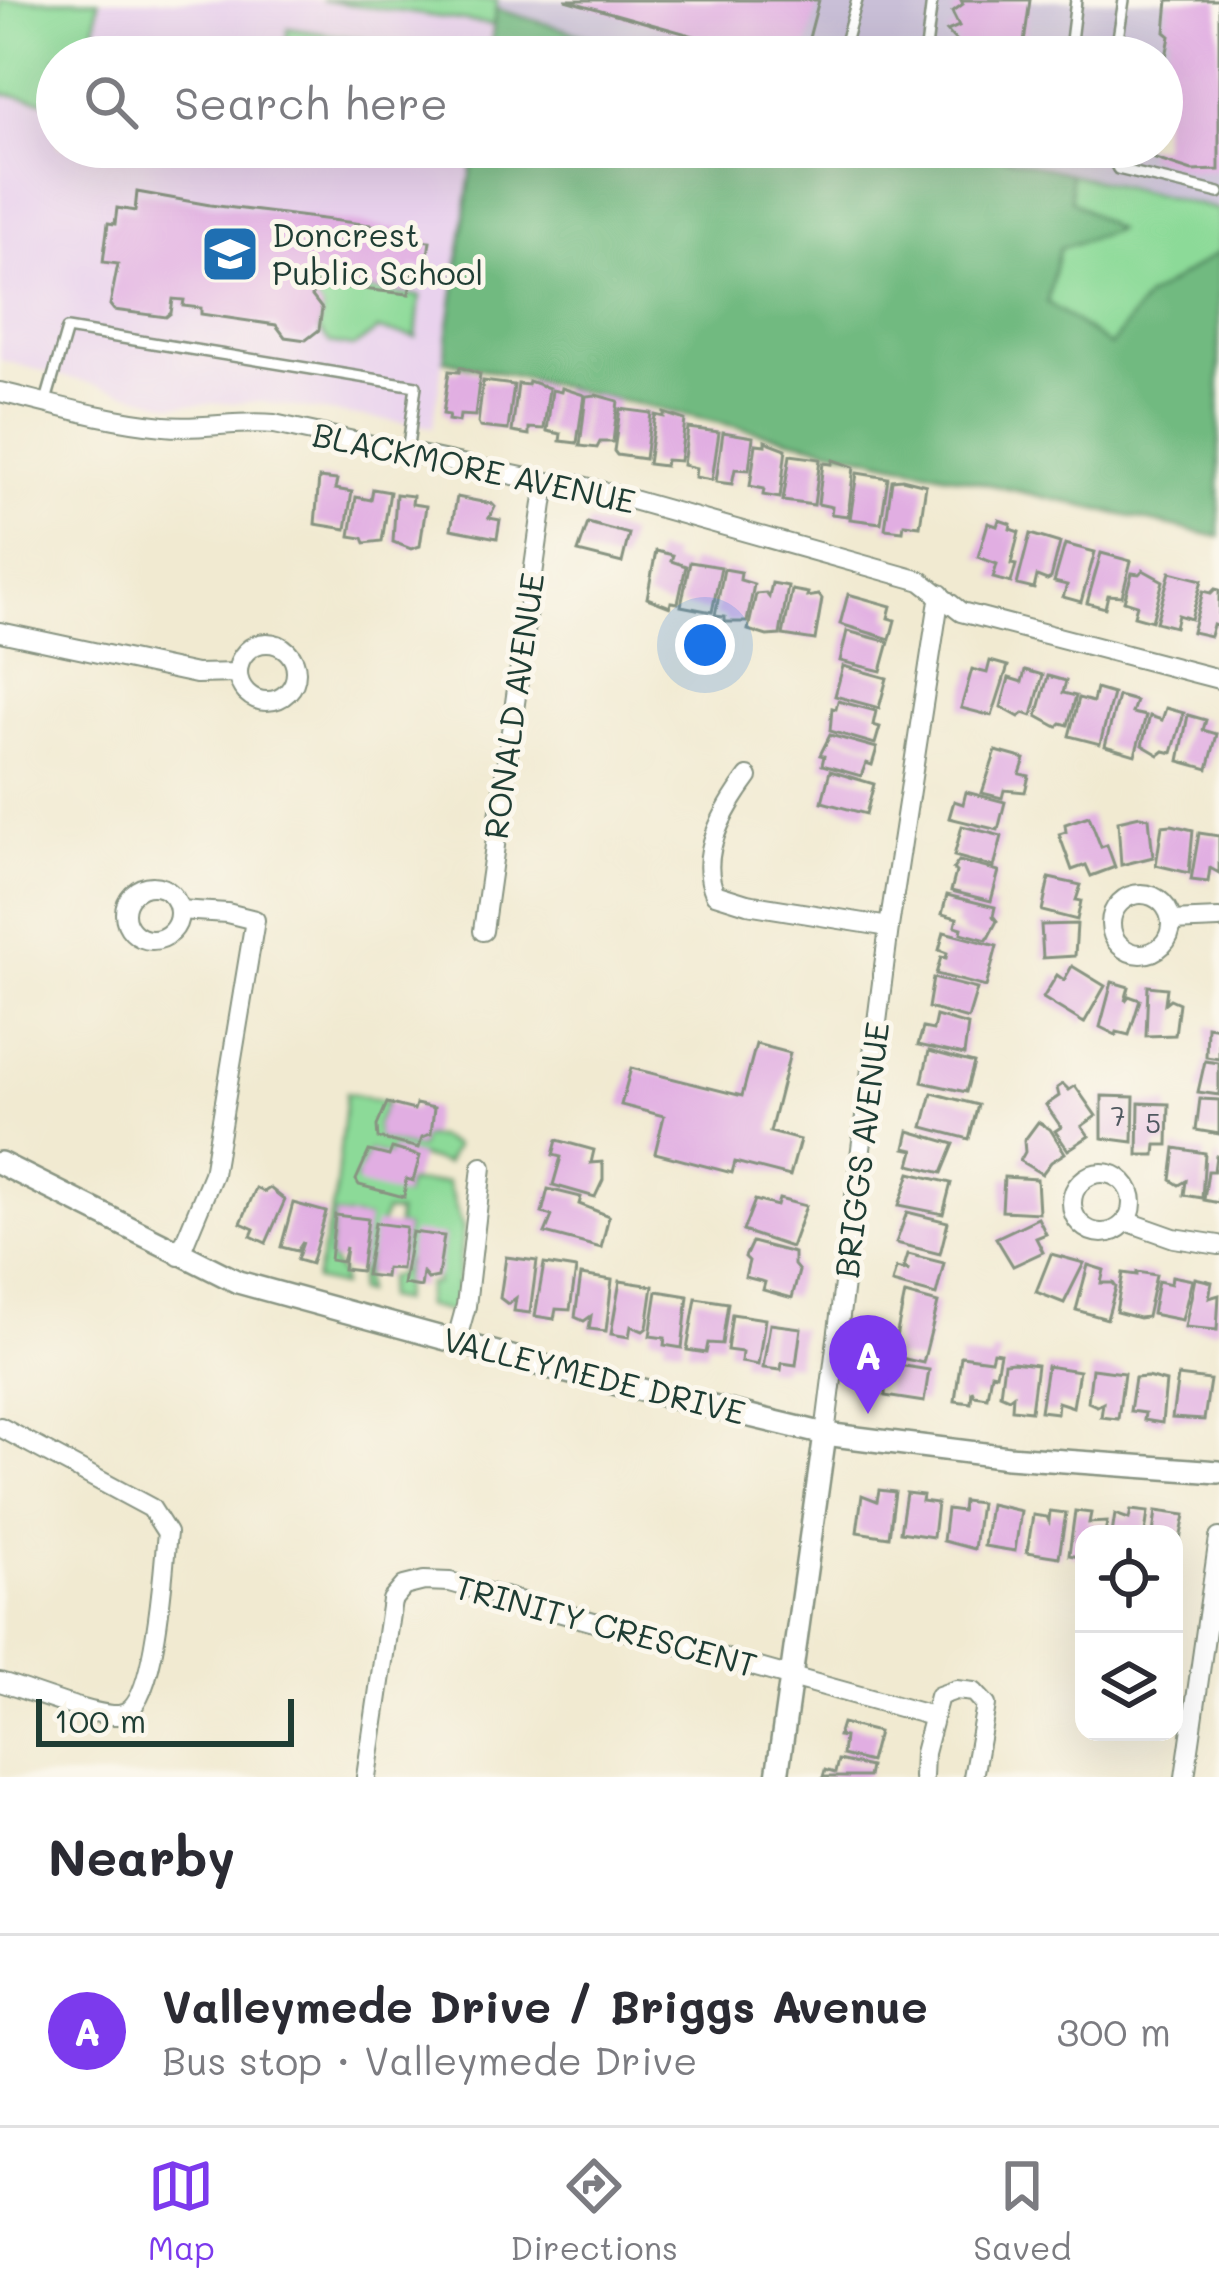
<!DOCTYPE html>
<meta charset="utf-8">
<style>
:root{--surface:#fff;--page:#f2f2f3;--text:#2b2b33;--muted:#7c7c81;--line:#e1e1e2;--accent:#7c3aed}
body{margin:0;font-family:Mali,sans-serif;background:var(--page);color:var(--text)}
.controls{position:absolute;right:36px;bottom:36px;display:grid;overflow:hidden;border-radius:24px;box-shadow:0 12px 48px #0002}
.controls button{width:108px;height:108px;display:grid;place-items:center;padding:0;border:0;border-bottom:3px solid var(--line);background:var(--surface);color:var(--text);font:60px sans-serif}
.scale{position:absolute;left:36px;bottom:30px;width:258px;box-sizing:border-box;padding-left:12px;border:6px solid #1f3d34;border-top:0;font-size:33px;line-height:42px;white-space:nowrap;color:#1f3d34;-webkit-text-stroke:9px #fbf7ec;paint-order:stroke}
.you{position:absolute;left:705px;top:645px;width:42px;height:42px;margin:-30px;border:9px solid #fff;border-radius:50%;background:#1a73e8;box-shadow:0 0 0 18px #1a73e833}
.badge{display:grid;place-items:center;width:78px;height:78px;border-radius:50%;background:var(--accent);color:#fff;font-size:39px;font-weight:700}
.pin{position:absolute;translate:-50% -99px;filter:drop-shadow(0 3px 6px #0008)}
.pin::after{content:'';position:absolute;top:63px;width:42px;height:36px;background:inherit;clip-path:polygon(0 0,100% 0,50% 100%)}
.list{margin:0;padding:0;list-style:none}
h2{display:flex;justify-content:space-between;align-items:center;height:156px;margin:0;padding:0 48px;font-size:51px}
h2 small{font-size:39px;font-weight:400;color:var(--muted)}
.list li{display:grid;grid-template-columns:78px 1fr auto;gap:36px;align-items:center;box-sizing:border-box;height:192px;padding:0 48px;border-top:3px solid var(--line)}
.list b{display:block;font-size:45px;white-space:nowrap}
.list p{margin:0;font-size:39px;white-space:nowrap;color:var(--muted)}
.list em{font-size:39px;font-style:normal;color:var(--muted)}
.icon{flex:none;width:66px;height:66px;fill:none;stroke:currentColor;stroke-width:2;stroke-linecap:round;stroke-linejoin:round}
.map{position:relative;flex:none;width:1219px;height:1777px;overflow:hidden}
.search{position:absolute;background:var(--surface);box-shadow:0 12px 48px #0002;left:36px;right:36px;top:36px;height:132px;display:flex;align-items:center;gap:30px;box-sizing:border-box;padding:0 42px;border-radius:66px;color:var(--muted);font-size:45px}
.sheet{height:348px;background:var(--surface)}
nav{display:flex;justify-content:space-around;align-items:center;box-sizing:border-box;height:168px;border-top:3px solid var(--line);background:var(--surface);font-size:33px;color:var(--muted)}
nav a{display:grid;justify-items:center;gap:6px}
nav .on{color:var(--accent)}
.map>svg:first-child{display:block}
.built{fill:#e9d2ed}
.industrial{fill:#c9bfd7}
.green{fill:#8cda98;stroke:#568c66;stroke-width:3}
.forest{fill:#71ba80;stroke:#487c5a;stroke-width:3}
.building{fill:#e1aee2}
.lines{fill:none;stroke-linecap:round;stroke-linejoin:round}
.service-casing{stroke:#889482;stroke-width:14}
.minor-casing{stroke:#889482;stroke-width:22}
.tertiary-casing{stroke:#889482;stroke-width:26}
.service{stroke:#fff;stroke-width:9}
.minor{stroke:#fff;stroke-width:18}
.tertiary{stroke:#fff;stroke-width:21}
.labels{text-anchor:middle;stroke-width:10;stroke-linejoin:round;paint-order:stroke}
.number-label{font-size:27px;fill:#505960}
.poi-label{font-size:33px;fill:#1f3d34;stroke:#fbf7ec;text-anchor:start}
.street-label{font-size:33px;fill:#1f3d34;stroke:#fbf7ec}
</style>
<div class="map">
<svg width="1219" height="1777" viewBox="0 0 1219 1777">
<rect width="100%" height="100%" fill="#fbf7ec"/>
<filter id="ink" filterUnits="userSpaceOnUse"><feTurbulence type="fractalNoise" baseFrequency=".00833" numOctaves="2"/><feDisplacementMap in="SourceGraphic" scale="24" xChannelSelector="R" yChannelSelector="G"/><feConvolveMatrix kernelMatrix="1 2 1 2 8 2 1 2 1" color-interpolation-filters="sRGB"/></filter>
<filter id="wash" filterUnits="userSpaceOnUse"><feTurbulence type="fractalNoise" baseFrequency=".004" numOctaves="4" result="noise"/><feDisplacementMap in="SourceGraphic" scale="48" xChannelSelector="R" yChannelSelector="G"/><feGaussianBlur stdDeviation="2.7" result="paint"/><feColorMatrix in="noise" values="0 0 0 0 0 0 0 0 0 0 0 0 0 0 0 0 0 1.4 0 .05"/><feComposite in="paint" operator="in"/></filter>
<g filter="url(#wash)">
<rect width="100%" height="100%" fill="#f1ead1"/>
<g class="built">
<polygon points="99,0 320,0 493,25 489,57 91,57"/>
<polygon points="0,93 57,103 57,147 475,147 433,427 261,402 174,405 0,360"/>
</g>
<polygon class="industrial" points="498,0 1219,0 1219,210 962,147 1162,147 1162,57 658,57 496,9"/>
<g class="green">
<polygon points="0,0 99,0 91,57 57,57 57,103 0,93"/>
<polygon points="321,0 497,0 493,25"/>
<polygon points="288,28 437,51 436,57 283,57"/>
<polygon points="1070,174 1219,210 1219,252 1146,298 1111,347 1047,303 1071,200"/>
<polygon points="314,284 420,296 416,337 378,330 353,347 330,343 319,330 322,310 312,296"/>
<polygon points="346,1093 387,1103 377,1125 379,1138 419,1148 422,1137 437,1137 455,1146 446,1164 392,1149 389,1156 369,1151 356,1180 404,1196 407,1183 447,1182 463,1228 454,1313 424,1306 428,1284 435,1284 443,1237 406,1262 401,1301 385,1298 388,1277 398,1275 406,1228 397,1226 398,1213 385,1212 365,1273 364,1293 357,1291 367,1219 335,1215 329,1257 341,1276 341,1286 315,1280 335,1197"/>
</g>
<g class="forest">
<polygon points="496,9 658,57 489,57"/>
<polygon points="475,147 962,147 1070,174 1071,200 1116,230 1059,249 1047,302 1110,346 1146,298 1219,252 1219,537 444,360"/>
</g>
<g id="blocks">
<g class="building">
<polygon points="565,0 819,0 804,57 769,57"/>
<polygon points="961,0 1030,0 1022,57 954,57 948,50 958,43 947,31 959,26 952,12 963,4"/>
<polygon points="1168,0 1219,0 1219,170 1192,171 1146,156 1148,147 1162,147 1162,78 1170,36 1165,32"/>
<polygon points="137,192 210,205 419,231 417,240 430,241 426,269 413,266 409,294 314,284 312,296 322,309 319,330 306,340 285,337 276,325 201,314 201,308 183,306 184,300 173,299 171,313 166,317 114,310 110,305 118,264 103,262 108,223 115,224 117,208 135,211"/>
<polygon points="460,367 480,374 475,416 460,415 459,422 448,420 449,415 443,414 449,371 459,372"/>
<polygon points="483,381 514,385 508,430 480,427 478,423"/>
<polygon points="529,381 549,388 544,429 529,428 529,435 512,432 518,384 528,385"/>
<polygon points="562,388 584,395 577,443 560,441 561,434 547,431 552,390 561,392"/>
<polygon points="596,395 618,401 613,442 600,442 597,448 580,446 586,396"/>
<polygon points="620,409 651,413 645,459 617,455 614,451"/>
<polygon points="664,413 685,420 680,461 666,460 665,466 648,464 655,415 664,417"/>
<polygon points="688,428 719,432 712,480 695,477 696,468 683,465"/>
<polygon points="723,432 753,437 749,470 735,469 732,484 716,482"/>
<polygon points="765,441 786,449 780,498 763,495 764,489 750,486 756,444 765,445"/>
<polygon points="790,455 820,459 814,505 783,501"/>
<polygon points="833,460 854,467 848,516 831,514 832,507 818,504 823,463 832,464"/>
<polygon points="857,473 888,478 881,523 850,519"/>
<polygon points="319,478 337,480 335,489 352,492 346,529 315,524"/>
<polygon points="902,479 926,485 920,526 904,524 903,531 885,529 892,480"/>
<polygon points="373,489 390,492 382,541 365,543 363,538 350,536 356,497 371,500"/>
<polygon points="396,494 413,496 412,504 426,506 420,546 411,549 393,542"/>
<polygon points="457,497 492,504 495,507 489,518 500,520 497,538 451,529"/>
<polygon points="999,520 1011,524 1010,529 1019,532 1011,564 1016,565 1011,583 993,578 997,564 978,557 988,523 997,526"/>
<polygon points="588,523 629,534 622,563 578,552"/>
<polygon points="1030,534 1060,543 1051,578 1047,580 1037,576 1034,589 1017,585"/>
<polygon points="1065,544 1095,552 1081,602 1063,597 1067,585 1054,582"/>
<polygon points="656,551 673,555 671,561 686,566 678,603 671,602 670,607 647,598"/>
<polygon points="1101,553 1131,561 1122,596 1108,595 1105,608 1087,603"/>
<polygon points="690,562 721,567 712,612 681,606"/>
<polygon points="724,569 741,572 740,580 754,584 747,622 725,622 725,617 715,616"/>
<polygon points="1143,570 1163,581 1152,621 1134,616 1137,605 1124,601 1132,573 1139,574"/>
<polygon points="1170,572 1202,580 1191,619 1178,615 1175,627 1156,622"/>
<polygon points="772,583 788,586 780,635 767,636 748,630 756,594 766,593 769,597"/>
<polygon points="1215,589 1219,590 1219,627 1213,625 1210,636 1192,632 1203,591 1211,593"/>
<polygon points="792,590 808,593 807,597 819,595 822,599 815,640 783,635"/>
<polygon points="848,594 891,606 888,618 895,620 890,639 840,624"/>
<polygon points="847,631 889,642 881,671 840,661"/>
<polygon points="990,661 1008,666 992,716 961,708 972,669 987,673"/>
<polygon points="843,666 887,678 879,708 835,696"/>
<polygon points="1025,670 1043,675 1032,716 1024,713 1019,717 1001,707 1009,678 1022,682"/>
<polygon points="1048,676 1066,681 1063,693 1076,696 1068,725 1061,723 1057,727 1037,716"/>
<polygon points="1096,689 1113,694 1100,744 1069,736 1079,698 1093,702"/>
<polygon points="1118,696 1136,701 1132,713 1146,716 1135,755 1105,746"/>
<polygon points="838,701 876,711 873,725 880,727 875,744 830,731 832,708 836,709"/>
<polygon points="1166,708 1184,713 1172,753 1164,751 1159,755 1142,745 1150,716 1162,720"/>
<polygon points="1188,715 1206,720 1203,730 1217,734 1208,769 1179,761"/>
<polygon points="830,735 877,748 872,765 866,763 861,776 822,765 824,756 820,755"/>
<polygon points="996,751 1025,759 1020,774 1029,776 1025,792 1004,790 1002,798 982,793"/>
<polygon points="830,771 874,784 866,814 822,802"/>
<polygon points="966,792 1005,802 998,830 949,818 954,801 963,804"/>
<polygon points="1089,816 1101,847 1107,845 1115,867 1091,876 1086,865 1072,870 1059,834 1066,832 1065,824"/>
<polygon points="1140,816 1149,818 1153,857 1121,865 1118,821"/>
<polygon points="1172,825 1193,830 1189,873 1156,865 1162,826"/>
<polygon points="962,826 1002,836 994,867 954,856"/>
<polygon points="1199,833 1219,836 1219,873 1210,868 1208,882 1191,880"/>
<polygon points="959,861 999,871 991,901 951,891 956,872 953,869"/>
<polygon points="1049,878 1081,885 1076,900 1081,901 1077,920 1042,911"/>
<polygon points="947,895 995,907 993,916 997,921 987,940 961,933 962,928 955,926 957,918 942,914"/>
<polygon points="1077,924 1075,956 1043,958 1041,925"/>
<polygon points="944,932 997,946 986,987 936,974 941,957 946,958 947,953 939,950"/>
<polygon points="1072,966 1105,986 1084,1023 1043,998 1057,975 1064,980"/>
<polygon points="933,978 977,989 968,1019 928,1008"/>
<polygon points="1112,982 1129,987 1125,1001 1129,996 1140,1000 1129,1035 1117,1032 1116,1035 1100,1027"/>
<polygon points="1148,986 1167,988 1165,1003 1170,999 1179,1003 1175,1035 1146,1036"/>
<polygon points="936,1016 968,1025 964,1055 918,1045 923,1028 933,1030"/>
<polygon points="1207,1026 1219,1028 1219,1059 1206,1057"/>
<polygon points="756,1044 790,1053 770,1132 800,1140 790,1176 735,1162 732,1173 655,1153 664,1116 621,1105 631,1068 742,1096"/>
<polygon points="929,1051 974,1063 966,1092 922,1082"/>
<polygon points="1205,1061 1219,1063 1219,1095 1198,1092"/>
<polygon points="1063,1084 1069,1090 1075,1086 1096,1116 1082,1126 1089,1136 1068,1150 1055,1131 1061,1127 1046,1105 1059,1096 1057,1088"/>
<polygon points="932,1093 978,1105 969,1139 923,1127"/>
<polygon points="1102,1096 1134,1097 1133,1142 1102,1138"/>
<polygon points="1200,1099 1219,1100 1219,1134 1196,1130"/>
<polygon points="387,1103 414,1110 416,1104 434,1108 431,1134 422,1137 419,1148 378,1138 377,1126"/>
<polygon points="1139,1103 1169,1104 1168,1145 1156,1145 1155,1155 1138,1155"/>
<polygon points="1038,1122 1050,1129 1065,1153 1051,1162 1042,1174 1020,1161 1025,1152 1024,1141"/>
<polygon points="909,1131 954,1144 942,1173 910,1165 914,1150 905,1148"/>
<polygon points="557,1140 594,1150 591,1163 602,1162 603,1166 603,1180 595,1197 553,1185 561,1157 553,1155"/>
<polygon points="392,1148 420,1156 413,1181 406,1179 404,1197 359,1185 356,1180 369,1151 389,1156"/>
<polygon points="1175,1148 1205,1153 1202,1198 1184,1195 1186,1181 1179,1185 1171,1180"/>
<polygon points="1216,1156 1219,1157 1219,1203 1204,1200 1208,1171 1214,1171"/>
<polygon points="910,1173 951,1183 943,1214 899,1205"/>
<polygon points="1004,1177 1037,1179 1039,1213 1002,1211"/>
<polygon points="256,1188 264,1192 270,1188 285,1200 266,1243 251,1236 254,1229 241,1223"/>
<polygon points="548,1189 581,1197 579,1204 609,1216 601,1248 545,1233 552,1216 542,1213"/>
<polygon points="779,1199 806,1206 791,1247 743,1231 755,1200 777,1206"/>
<polygon points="293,1203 326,1212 311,1264 297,1260 303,1242 297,1251 281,1247"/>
<polygon points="907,1212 948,1222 940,1254 896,1243"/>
<polygon points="335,1215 368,1219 361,1271 343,1269 346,1247 342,1262 330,1260"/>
<polygon points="1038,1218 1046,1234 1036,1238 1043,1252 1013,1266 996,1238"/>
<polygon points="375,1223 406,1227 401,1269 386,1268 385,1277 366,1275"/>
<polygon points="412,1232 444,1236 438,1277 428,1279 423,1273 421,1287 403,1284"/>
<polygon points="752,1242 794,1253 794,1265 799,1271 792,1298 763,1290 765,1282 745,1277 749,1261 745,1257"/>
<polygon points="908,1254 944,1263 936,1295 892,1283 896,1268 909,1271 904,1267"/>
<polygon points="1051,1254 1084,1263 1064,1303 1036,1292"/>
<polygon points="506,1257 537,1261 530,1313 514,1311 516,1298 508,1304 500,1298"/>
<polygon points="544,1264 576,1269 570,1310 556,1309 554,1319 535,1316"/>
<polygon points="1088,1265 1104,1270 1101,1283 1113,1283 1116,1287 1107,1319 1076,1310"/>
<polygon points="1137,1272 1156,1275 1147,1317 1139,1318 1116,1312 1123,1273 1137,1275"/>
<polygon points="581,1275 612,1280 606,1331 589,1329 591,1316 584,1321 575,1317"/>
<polygon points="1172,1276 1192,1280 1182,1320 1152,1314 1158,1281 1171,1284"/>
<polygon points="1195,1278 1212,1282 1209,1298 1219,1295 1217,1330 1185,1327"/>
<polygon points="620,1281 653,1286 647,1328 643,1331 631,1326 629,1337 611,1334"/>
<polygon points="657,1291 688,1296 682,1348 664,1345 665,1338 650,1336"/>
<polygon points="905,1294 938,1303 923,1363 892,1356"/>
<polygon points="696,1298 728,1303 722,1344 708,1343 706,1353 687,1350"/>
<polygon points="732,1314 765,1319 758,1365 741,1362 742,1352 727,1350"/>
<polygon points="770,1324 801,1328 796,1365 782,1363 781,1370 763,1368"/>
<polygon points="993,1352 1000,1353 996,1374 991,1373 987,1397 974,1395 972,1390 971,1403 955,1401 961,1356 991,1360"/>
<polygon points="1013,1362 1037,1365 1031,1411 1012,1409 1013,1395 1009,1398 1000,1394 1004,1363"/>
<polygon points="886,1363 929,1370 924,1402 885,1396"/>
<polygon points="1047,1366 1079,1371 1073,1407 1058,1402 1057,1413 1040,1411"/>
<polygon points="1092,1369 1124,1373 1118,1419 1101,1417 1103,1403 1097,1406 1088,1402"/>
<polygon points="1178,1376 1210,1380 1204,1420 1172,1418"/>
<polygon points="1147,1377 1166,1382 1162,1423 1144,1420 1145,1413 1130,1411 1135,1378"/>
<polygon points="879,1490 895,1492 889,1537 857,1532 862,1495 877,1501"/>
<polygon points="906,1493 923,1495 922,1501 937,1503 933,1537 900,1532"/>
<polygon points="963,1501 980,1503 974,1549 943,1541 947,1509 962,1511"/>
<polygon points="990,1504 1021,1511 1015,1551 984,1546"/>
<polygon points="1131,1510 1148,1512 1145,1534 1112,1534 1115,1514 1129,1519"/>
<polygon points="1050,1511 1066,1513 1059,1557 1027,1552 1033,1515 1047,1517 1049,1521"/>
<polygon points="1075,1511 1091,1513 1089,1523 1107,1522 1105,1534 1084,1534 1084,1558 1069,1555"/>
<polygon points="1156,1511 1185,1515 1177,1555 1174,1534 1153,1534"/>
<polygon points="842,1723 878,1732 870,1762 842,1755 844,1737 838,1736"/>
<polygon points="838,1760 870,1767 868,1777 823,1777 825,1770 835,1773"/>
</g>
</g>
</g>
<g filter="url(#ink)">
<use href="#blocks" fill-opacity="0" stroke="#889482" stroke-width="3"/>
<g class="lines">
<g class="service-casing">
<g id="service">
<polyline points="841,57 857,0"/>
<polyline points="925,57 932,0"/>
<polyline points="1069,57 1076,0"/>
<polyline points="1115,57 1124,0"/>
<polyline points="1107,147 1118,169 1219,193"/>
<polyline points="46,401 67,329 416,386 407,454"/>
</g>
</g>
<g class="minor-casing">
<g id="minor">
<path d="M0,392C54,405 109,421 164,426C202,430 237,420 274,424L546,482L572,483L921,581L961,612L1219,679"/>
<polyline points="0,632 196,674 238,673"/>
<circle cx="267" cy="672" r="29"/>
<path d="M748,777C725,808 697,854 715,894L747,904L889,927"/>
<circle cx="152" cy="913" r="27"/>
<circle cx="1141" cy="924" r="30"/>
<polyline points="1171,921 1219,919"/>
<polyline points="483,931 546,482"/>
<circle cx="1102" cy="1203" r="30"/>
<polyline points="1126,1221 1174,1238 1219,1245"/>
<polyline points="179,1256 213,1174 255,920 227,913 179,910"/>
<polyline points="456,1342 466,1306 482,1167"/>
<path d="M0,1427L151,1508L167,1533C163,1566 157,1714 118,1715C91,1716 28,1690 0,1682"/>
<polyline points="825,1434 889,927 940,594"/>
<polyline points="366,1777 392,1600 404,1586 424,1581 450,1582 932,1716"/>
<polyline points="923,1777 924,1753 939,1696 956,1690 974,1692 986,1705 973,1777"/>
<polyline points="1185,1777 1219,1538"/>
</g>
</g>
<g class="tertiary-casing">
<g id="tertiary">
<polyline points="0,1163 238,1282 559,1370 825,1434 1008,1457 1219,1472"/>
<polyline points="777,1777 825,1434"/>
</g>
</g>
<use href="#service" class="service"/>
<use href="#minor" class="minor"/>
<use href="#tertiary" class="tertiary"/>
</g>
</g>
<defs>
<g id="school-square" transform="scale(3)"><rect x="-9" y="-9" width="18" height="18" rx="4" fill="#1f6fb2" stroke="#fbf7ec"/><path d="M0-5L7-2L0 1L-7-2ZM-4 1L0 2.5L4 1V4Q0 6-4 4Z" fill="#fff"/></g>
</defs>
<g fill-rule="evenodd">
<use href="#school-square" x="230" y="254"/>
</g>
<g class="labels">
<g class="number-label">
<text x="1118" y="1126">7</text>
<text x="1153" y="1133">5</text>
</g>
<g class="poi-label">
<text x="272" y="247">Doncrest<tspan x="272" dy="38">Public School</tspan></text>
</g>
<g class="street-label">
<text transform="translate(474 468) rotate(12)" y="12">BLACKMORE AVENUE</text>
<text transform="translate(514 706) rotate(-82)" y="12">RONALD AVENUE</text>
<text transform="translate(862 1150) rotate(-83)" y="12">BRIGGS AVENUE</text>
<text transform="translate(594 1376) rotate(14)" y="12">VALLEYMEDE DRIVE</text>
<text transform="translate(606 1626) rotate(15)" y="12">TRINITY CRESCENT</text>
</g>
</g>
</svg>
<div class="controls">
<button><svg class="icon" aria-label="locate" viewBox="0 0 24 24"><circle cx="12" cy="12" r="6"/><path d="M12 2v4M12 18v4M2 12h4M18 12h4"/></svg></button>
<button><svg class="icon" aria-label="layers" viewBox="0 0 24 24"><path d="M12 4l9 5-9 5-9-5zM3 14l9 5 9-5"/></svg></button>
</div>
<div class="scale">100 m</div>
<div class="you"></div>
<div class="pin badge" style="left:868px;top:1414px">A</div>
<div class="search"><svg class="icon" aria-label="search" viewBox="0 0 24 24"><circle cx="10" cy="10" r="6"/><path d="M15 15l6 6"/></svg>Search here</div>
</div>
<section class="sheet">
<h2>Nearby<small></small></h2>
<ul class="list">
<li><span class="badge">A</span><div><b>Valleymede Drive / Briggs Avenue</b><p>Bus stop · Valleymede Drive</p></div><em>300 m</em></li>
</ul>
</section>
<nav>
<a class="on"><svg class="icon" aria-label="map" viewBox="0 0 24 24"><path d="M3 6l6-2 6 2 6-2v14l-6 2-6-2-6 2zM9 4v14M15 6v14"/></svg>Map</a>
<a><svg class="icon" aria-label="directions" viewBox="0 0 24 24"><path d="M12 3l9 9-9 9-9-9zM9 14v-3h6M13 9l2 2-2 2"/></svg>Directions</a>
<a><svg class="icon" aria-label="saved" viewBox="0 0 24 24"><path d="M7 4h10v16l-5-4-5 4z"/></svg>Saved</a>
</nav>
